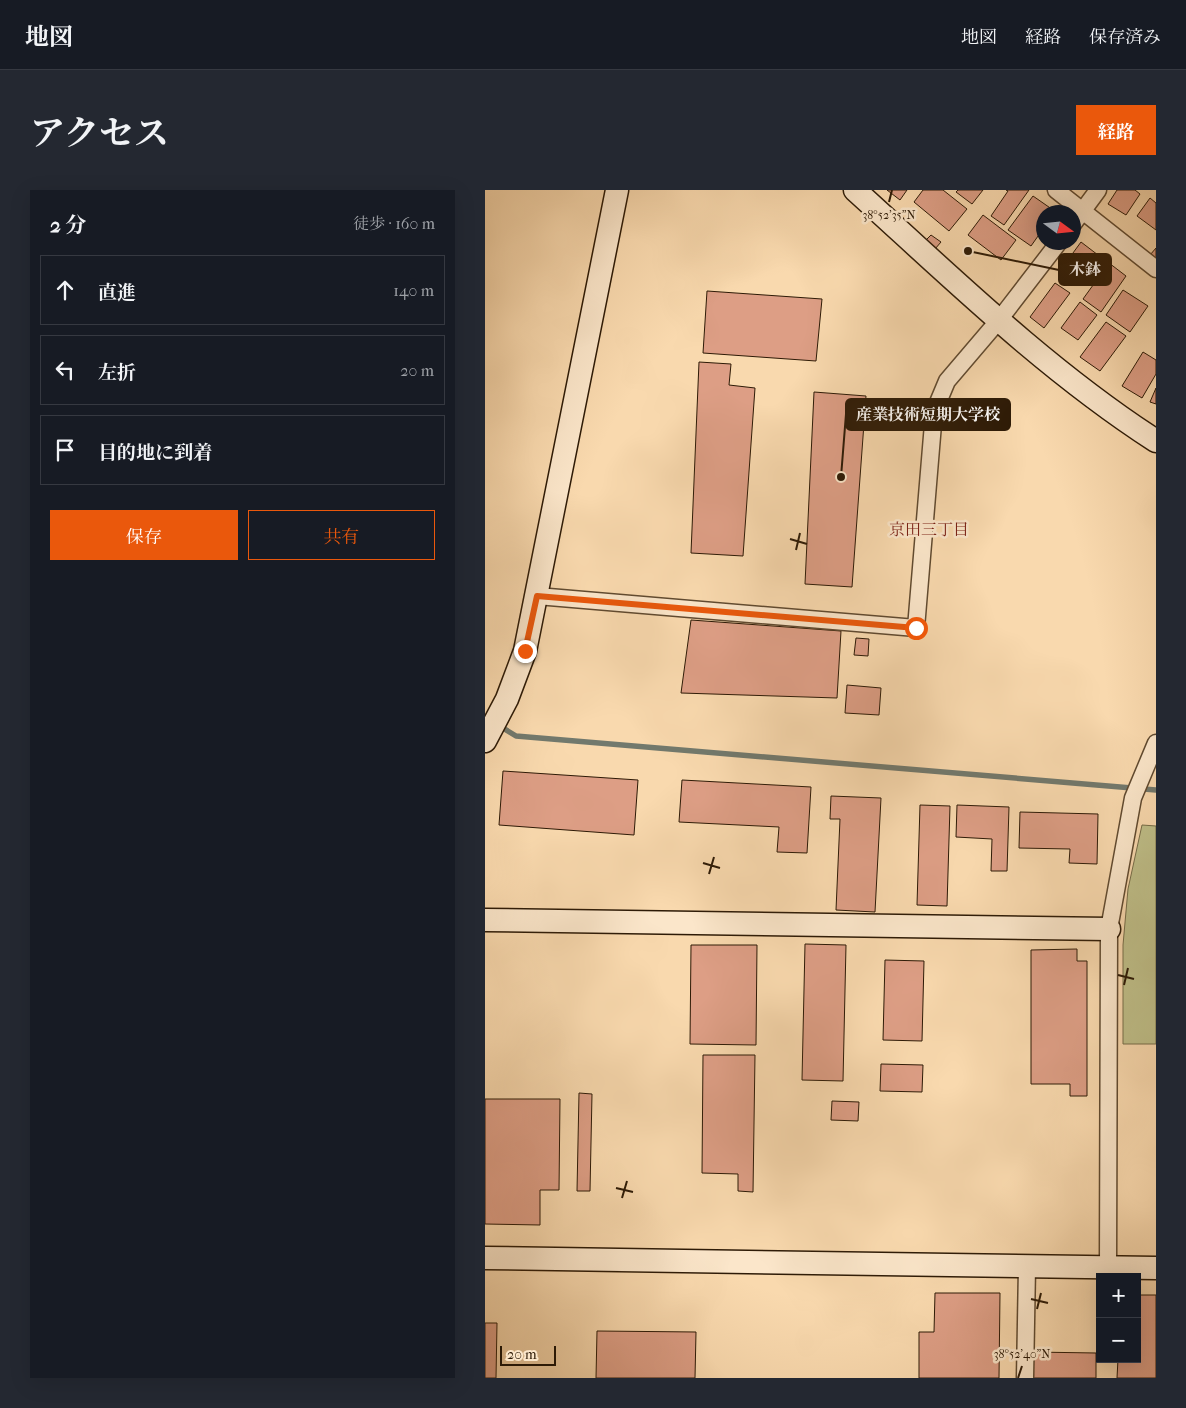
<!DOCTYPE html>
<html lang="ja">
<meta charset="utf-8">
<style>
:root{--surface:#171b24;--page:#242831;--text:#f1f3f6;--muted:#9ea1a6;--line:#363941;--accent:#ea580c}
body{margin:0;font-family:"IM FELL French Canon","Noto Serif JP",serif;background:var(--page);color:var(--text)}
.controls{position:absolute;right:15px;bottom:15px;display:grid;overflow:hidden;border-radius:0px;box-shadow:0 5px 20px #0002}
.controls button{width:45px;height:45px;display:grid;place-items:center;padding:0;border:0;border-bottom:1px solid var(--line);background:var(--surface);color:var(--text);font:25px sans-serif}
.compass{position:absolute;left:551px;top:15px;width:45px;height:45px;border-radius:50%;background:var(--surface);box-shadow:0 5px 20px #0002;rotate:105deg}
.scale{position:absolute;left:15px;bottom:12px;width:56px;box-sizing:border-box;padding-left:5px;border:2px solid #2d1a06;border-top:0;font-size:14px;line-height:18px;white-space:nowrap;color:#2d1a06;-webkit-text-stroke:4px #fbe6ca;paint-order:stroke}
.stop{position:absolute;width:15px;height:15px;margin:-11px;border:4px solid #ea580c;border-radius:50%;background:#fff}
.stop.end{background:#ea580c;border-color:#fff;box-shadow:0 1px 5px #0008}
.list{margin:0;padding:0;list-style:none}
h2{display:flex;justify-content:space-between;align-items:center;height:65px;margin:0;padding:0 20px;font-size:21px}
h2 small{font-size:16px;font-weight:400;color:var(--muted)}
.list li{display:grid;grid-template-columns:32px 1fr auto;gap:15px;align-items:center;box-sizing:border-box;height:70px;margin:0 10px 10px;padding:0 10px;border:1px solid var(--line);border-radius:0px}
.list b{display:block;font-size:19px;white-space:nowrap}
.list em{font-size:16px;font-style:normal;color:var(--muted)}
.actions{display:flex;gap:10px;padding:15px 20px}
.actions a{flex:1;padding:11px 0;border:1px solid var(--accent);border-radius:0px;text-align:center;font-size:18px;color:var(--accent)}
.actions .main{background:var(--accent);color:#fff}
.icon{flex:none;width:28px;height:28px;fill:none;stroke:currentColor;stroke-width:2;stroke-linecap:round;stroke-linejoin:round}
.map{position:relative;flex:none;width:671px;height:1188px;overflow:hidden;border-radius:0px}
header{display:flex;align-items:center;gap:30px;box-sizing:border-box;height:70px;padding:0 25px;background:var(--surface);border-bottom:1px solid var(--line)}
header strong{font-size:24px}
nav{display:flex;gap:28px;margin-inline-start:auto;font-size:18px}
.intro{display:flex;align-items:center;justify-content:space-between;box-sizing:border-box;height:120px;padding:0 30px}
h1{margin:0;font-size:35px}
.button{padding:12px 22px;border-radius:0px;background:var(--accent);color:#fff;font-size:18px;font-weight:700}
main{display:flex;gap:30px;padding:0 30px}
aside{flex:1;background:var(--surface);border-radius:0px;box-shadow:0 5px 20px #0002}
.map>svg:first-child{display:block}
.green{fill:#bfbf89;stroke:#766c48}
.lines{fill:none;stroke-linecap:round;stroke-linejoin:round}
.stream{stroke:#72796d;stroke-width:5.5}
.building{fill:#dd9e85;stroke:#2d1a06}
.street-casing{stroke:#604a30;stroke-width:19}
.secondary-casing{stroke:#2d1a06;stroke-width:25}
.street{stroke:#fbe6ca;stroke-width:16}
.secondary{stroke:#fbe6ca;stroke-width:22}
.route{stroke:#ea580c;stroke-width:6}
.ticks{fill:none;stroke:#2d1a06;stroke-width:2}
.labels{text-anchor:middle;stroke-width:5;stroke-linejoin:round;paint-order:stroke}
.neighbourhood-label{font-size:16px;fill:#7a1f14;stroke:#fbe6ca}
.ticks-label{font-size:12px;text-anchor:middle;fill:#2d1a06;stroke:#fbe6ca;stroke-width:5;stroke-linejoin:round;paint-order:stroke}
.leader{fill:none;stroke:#2d1a06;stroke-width:2}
.callout-dot{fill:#2d1a06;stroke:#fbe6ca;stroke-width:2}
.callout{fill:#2d1a06;stroke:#2d1a06;stroke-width:2}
.callout-label{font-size:16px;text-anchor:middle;font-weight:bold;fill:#fff}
</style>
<header>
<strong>地図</strong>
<nav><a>地図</a><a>経路</a><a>保存済み</a></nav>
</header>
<div class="intro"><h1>アクセス</h1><a class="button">経路</a></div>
<main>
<aside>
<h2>2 分<small>徒歩 · 160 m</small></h2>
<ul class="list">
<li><svg class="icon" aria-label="ahead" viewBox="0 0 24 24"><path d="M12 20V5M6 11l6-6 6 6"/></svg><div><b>直進</b></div><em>140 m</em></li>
<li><svg class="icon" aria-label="left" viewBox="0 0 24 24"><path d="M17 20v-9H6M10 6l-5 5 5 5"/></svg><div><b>左折</b></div><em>20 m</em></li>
<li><svg class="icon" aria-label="arrive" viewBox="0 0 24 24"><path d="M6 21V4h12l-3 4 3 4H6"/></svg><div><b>目的地に到着</b></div></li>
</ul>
<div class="actions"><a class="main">保存</a><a>共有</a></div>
</aside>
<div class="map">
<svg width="671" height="1188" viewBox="0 0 671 1188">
<rect width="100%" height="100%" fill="#f9d9ae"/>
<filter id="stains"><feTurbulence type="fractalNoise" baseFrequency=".004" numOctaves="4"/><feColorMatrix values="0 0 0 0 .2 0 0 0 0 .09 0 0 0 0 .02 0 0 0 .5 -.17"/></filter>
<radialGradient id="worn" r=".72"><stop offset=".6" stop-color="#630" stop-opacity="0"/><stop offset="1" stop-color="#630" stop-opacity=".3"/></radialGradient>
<polygon class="green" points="657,635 671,636 671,854 638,854 638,755 643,699"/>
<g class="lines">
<polyline class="stream" points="13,535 31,546 671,600"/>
</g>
<g class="building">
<polygon points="402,0 422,0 415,10"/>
<polygon points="438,0 458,0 482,19 464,41 429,12"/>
<polygon points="473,0 498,0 487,14 471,2"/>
<polygon points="521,0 544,0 519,35 506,26 523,1"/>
<polygon points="632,0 650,0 655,4 641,25 623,14"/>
<polygon points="548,6 571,22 558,22 558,39 546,56 523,40"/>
<polygon points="665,8 671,13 671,40 652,26"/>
<polygon points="498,25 531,50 516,70 483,45"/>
<polygon points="446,45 456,52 450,59 440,51"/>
<polygon points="596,52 613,65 595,91 577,78"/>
<polygon points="671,58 671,70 665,65"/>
<polygon points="624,73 641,86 616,122 598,109"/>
<polygon points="570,93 585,103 559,138 545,127"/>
<polygon points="638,100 663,116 645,142 621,125"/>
<polygon points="222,101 337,109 331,171 218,163"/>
<polygon points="595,112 612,125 593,150 576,138"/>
<polygon points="621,132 641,146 615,181 595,167"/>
<polygon points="658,162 671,170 671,184 657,208 637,196"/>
<polygon points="214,172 246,174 244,195 270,198 258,366 206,363"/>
<polygon points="671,198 671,214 665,212"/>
<polygon points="329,202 381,206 367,397 320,394"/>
<polygon points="206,430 356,441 352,508 196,503"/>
<polygon points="371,448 384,449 383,466 369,465"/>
<polygon points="362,495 396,498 394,525 360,523"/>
<polygon points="18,581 153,590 149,645 14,635"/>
<polygon points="197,590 326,597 322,663 292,662 294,637 194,632"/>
<polygon points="346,606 396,608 390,722 351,720 355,629 345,629"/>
<polygon points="435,615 465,616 462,716 432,715"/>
<polygon points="472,615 524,617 522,681 506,681 507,649 471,647"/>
<polygon points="535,622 613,624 612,674 584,673 585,659 534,658"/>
<polygon points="320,754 361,755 358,891 317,890"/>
<polygon points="206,755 272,755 271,855 205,854"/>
<polygon points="592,759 592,771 602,771 602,906 585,906 585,894 546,894 546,760"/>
<polygon points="400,770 439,771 437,851 398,850"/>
<polygon points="218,865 270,865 268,1002 253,1001 253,984 217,983"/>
<polygon points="396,874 438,875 437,902 395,901"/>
<polygon points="94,903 107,904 105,1001 92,1001"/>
<polygon points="0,909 75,909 74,1000 55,1000 55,1035 0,1034"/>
<polygon points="347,911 374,912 373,931 346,930"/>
<polygon points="450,1103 515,1103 514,1188 434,1188 434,1142 449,1142"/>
<polygon points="652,1105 671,1105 671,1188 632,1188 633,1169 652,1169"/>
<polygon points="0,1133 12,1133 11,1188 0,1188"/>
<polygon points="112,1141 211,1142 210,1188 111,1188"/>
<polygon points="548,1162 611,1163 611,1188 548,1188"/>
</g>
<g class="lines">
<g class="street-casing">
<g id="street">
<polyline points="571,0 671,79"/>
<polyline points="588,34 613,0"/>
<polyline points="52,406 431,438 449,222 462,191 514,130 574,52"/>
<polyline points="623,1078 624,739 648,608 671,553"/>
<polyline points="540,1188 542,1077"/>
</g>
</g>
<g class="secondary-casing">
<g id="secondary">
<path d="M370,0C466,87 561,180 671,251"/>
<polyline points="0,551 22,509 40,461 132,0"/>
<polyline points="0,730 624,739"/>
<polyline points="0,1068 671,1078"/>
</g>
</g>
<use href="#street" class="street"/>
<use href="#secondary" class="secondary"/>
</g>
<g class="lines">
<polyline class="route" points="40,461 52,406 431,438"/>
</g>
<path class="ticks" d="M404,12L407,0M305,349L322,354M311,360L315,343M218,673L235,678M224,684L229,667M633,785L649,789M639,795L643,778M131,998L148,1002M137,1008L142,991M546,1109L563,1113M552,1119L556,1103M533,1188L537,1176"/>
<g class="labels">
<g class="neighbourhood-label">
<text x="444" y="345">京田三丁目</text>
</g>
</g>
<g class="ticks-label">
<text x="404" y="29">38°52'35"N</text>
<text x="537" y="1168">38°52'40"N</text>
</g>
<path class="leader" d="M483 61L574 80M356 287L361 224"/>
<g class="callout-dot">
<circle cx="483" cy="61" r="5"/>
<circle cx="356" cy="287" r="5"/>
</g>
<g class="callout">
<rect x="574" y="64" width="52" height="31" rx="5"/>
<rect x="361" y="209" width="164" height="31" rx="5"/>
</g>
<g class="callout-label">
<text x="600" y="85">木鉢</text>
<text x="443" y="230">産業技術短期大学校</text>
</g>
<rect width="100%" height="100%" filter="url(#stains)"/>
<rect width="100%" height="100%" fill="url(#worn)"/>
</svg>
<div class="controls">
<button>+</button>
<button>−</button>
</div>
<svg class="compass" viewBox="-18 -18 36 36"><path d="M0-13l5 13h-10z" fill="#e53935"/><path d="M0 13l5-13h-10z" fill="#9ea1a6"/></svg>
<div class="scale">20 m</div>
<div class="stop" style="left:431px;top:438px"></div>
<div class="stop end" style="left:40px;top:461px"></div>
</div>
</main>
